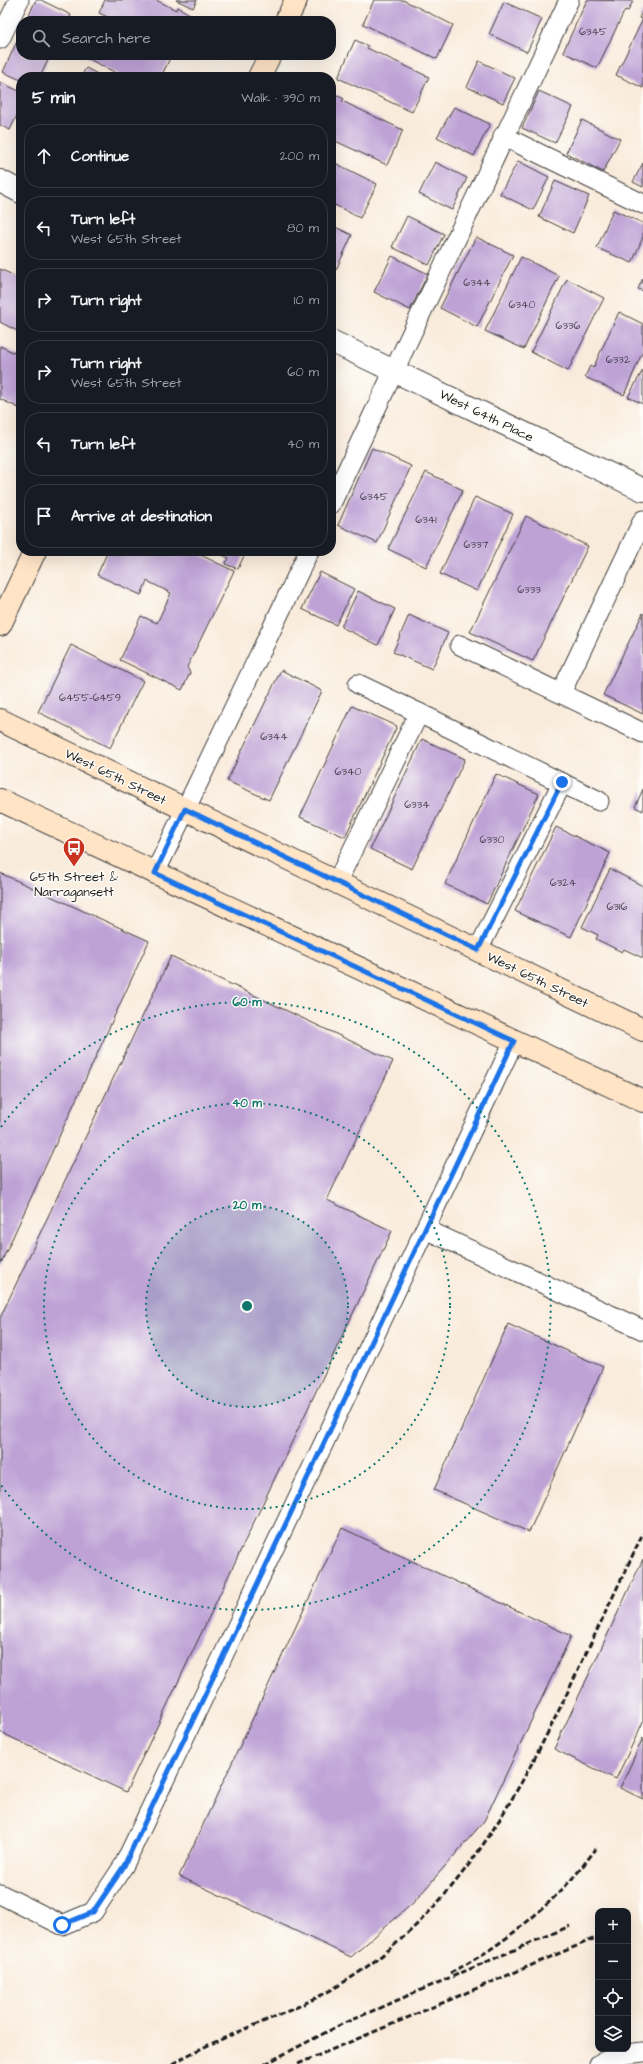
<!DOCTYPE html>
<meta charset="utf-8">
<style>
:root{--surface:#171b24;--page:#20242c;--text:#f1f3f6;--muted:#9ea1a6;--line:#363941}
body{margin:0;font-family:"Architects Daughter",sans-serif;background:var(--page);color:var(--text)}
.controls{position:absolute;right:12px;bottom:12px;display:grid;overflow:hidden;border-radius:8px;box-shadow:0 4px 16px #0002}
.controls button{width:36px;height:36px;display:grid;place-items:center;padding:0;border:0;border-bottom:1px solid var(--line);background:var(--surface);color:var(--text);font:20px sans-serif}
.stop{position:absolute;width:12px;height:12px;margin:-9px;border:3px solid #1a73e8;border-radius:50%;background:#fff}
.stop.end{background:#1a73e8;border-color:#fff;box-shadow:0 1px 4px #0008}
.list{margin:0;padding:0;list-style:none}
h2{display:flex;justify-content:space-between;align-items:center;height:52px;margin:0;padding:0 16px;font-size:17px}
h2 small{font-size:13px;font-weight:400;color:var(--muted)}
.list li{display:grid;grid-template-columns:26px 1fr auto;gap:12px;align-items:center;box-sizing:border-box;height:64px;margin:0 8px 8px;padding:0 8px;border:1px solid var(--line);border-radius:16px}
.list b{display:block;font-size:15px;white-space:nowrap}
.list p{margin:0;font-size:13px;white-space:nowrap;color:var(--muted)}
.list em{font-size:13px;font-style:normal;color:var(--muted)}
.icon{flex:none;width:22px;height:22px;fill:none;stroke:currentColor;stroke-width:2;stroke-linecap:round;stroke-linejoin:round}
.map{position:relative;flex:none;width:643px;height:2064px;overflow:hidden}
.search{position:absolute;background:var(--surface);box-shadow:0 4px 16px #0002;left:16px;top:16px;width:320px;height:44px;display:flex;align-items:center;gap:10px;box-sizing:border-box;padding:0 14px;border-radius:16px;color:var(--muted);font-size:15px}
.panel{position:absolute;background:var(--surface);box-shadow:0 4px 16px #0002;left:16px;top:72px;width:320px;height:484px;border-radius:16px}
.map>svg:first-child{display:block}
.building{fill:#bea2d6}
.lines{fill:none;stroke-linecap:round;stroke-linejoin:round}
.lane-casing{stroke:#3d3b39;stroke-width:21}
.street-casing{stroke:#3d3b39;stroke-width:24}
.secondary-casing{stroke:#3d3b39;stroke-width:24}
.lane{stroke:#fff;stroke-width:19}
.street{stroke:#fff;stroke-width:22}
.secondary{stroke:#ffe4c6;stroke-width:22}
.rail{stroke:#1c1c1c;stroke-width:3;stroke-dasharray:6 3;stroke-linecap:butt}
.route{stroke:#1a73e8;stroke-width:5}
.ring{fill:none;stroke:#0f766e;stroke-width:2;stroke-dasharray:2 4}
.labels{text-anchor:middle;stroke-width:3;stroke-linejoin:round;paint-order:stroke}
.number-label{font-size:11px;fill:#443e4a}
.street-label{font-size:13px;fill:#1c1c1c;stroke:#fdfcf7}
.poi-label{font-size:13px;fill:#1c1c1c;stroke:#fdfcf7}
.centre{fill:#0f766e;stroke:#fdfcf7;stroke-width:2}
.ring-label{font-size:12px;text-anchor:middle;font-weight:bold;fill:#0f766e;stroke:#fdfcf7;stroke-width:3;stroke-linejoin:round;paint-order:stroke}
</style>
<div class="map">
<svg width="643" height="2064" viewBox="0 0 643 2064">
<rect width="100%" height="100%" fill="#fdfcf7"/>
<filter id="ink" filterUnits="userSpaceOnUse"><feTurbulence type="fractalNoise" baseFrequency=".025" numOctaves="2"/><feDisplacementMap in="SourceGraphic" scale="8" xChannelSelector="R" yChannelSelector="G"/><feConvolveMatrix kernelMatrix="1 2 1 2 8 2 1 2 1" color-interpolation-filters="sRGB"/></filter>
<filter id="wash" filterUnits="userSpaceOnUse"><feTurbulence type="fractalNoise" baseFrequency=".012" numOctaves="4" result="noise"/><feDisplacementMap in="SourceGraphic" scale="16" xChannelSelector="R" yChannelSelector="G"/><feGaussianBlur stdDeviation="0.9" result="paint"/><feColorMatrix in="noise" values="0 0 0 0 0 0 0 0 0 0 0 0 0 0 0 0 0 1.4 0 .05"/><feComposite in="paint" operator="in"/></filter>
<g filter="url(#wash)">
<rect width="100%" height="100%" fill="#f9ebdb"/>
<g id="blocks">
<g class="building">
<polygon points="36,0 41,0 71,15 68,21 26,21"/>
<polygon points="105,0 156,0 176,10 178,7 191,15 188,21 116,21 99,13"/>
<polygon points="176,0 197,0 193,8"/>
<polygon points="374,0 403,0 453,25 437,59 363,24"/>
<polygon points="587,0 633,1 628,11 625,10 597,68 563,52"/>
<polygon points="504,2 542,19 527,52 489,34"/>
<polygon points="643,10 643,88 616,75 643,19 639,18"/>
<polygon points="355,40 368,46 367,48 429,77 412,112 338,78"/>
<polygon points="17,41 21,43 21,55 50,56 40,77 21,77 21,80 3,72"/>
<polygon points="81,55 169,55 171,56 161,77 124,77"/>
<polygon points="479,61 515,78 503,103 467,87"/>
<polygon points="86,68 103,77 81,77"/>
<polygon points="0,82 21,92 21,107 10,130 0,125"/>
<polygon points="539,91 573,107 555,143 522,128"/>
<polygon points="331,92 344,99 342,101 403,130 387,165 331,139"/>
<polygon points="454,107 490,124 474,156 437,137"/>
<polygon points="582,120 620,139 603,172 566,153"/>
<polygon points="331,161 377,184 360,218 331,203"/>
<polygon points="518,161 549,177 533,210 500,194"/>
<polygon points="435,162 467,178 452,210 419,194"/>
<polygon points="643,163 643,187 633,182"/>
<polygon points="555,181 589,196 573,233 539,217"/>
<polygon points="613,210 643,223 643,237 632,263 597,248"/>
<polygon points="407,216 444,234 429,265 392,247"/>
<polygon points="331,225 352,235 336,270 331,268"/>
<polygon points="476,237 513,255 477,327 440,308"/>
<polygon points="392,256 428,274 410,310 374,292"/>
<polygon points="521,257 559,276 524,349 485,331"/>
<polygon points="0,269 21,279 21,333 0,322"/>
<polygon points="643,278 643,291 638,289"/>
<polygon points="567,279 604,298 568,371 531,352"/>
<polygon points="619,312 643,324 643,351 624,395 585,377 590,366 593,368"/>
<polygon points="0,346 21,356 21,409 0,399"/>
<polygon points="643,370 643,404 628,397"/>
<polygon points="372,448 411,466 377,543 338,525"/>
<polygon points="426,472 463,490 426,567 388,549"/>
<polygon points="475,497 513,514 477,591 440,574"/>
<polygon points="526,516 588,546 533,661 470,632"/>
<polygon points="108,551 192,551 234,571 187,667 190,673 182,690 120,660 141,616 157,623 171,593 147,581 141,595 97,575"/>
<polygon points="214,551 246,551 238,569 225,564 229,558"/>
<polygon points="320,572 354,589 336,625 302,609"/>
<polygon points="358,591 395,609 378,645 341,627"/>
<polygon points="643,613 643,714 603,695"/>
<polygon points="409,615 448,633 432,669 393,652"/>
<polygon points="71,645 143,681 110,748 38,712"/>
<polygon points="281,670 322,691 269,800 227,781"/>
<polygon points="352,706 397,726 345,837 300,817"/>
<polygon points="422,739 465,759 412,869 370,849"/>
<polygon points="496,774 539,794 487,904 445,884"/>
<polygon points="643,789 643,811 635,807"/>
<polygon points="556,827 610,853 571,937 515,911"/>
<polygon points="610,869 643,886 643,958 624,949 622,952 596,939 598,935 582,927"/>
<polygon points="0,873 149,941 0,1265"/>
<polygon points="171,956 393,1061 327,1200 392,1231 126,1792 0,1732 0,1318"/>
<polygon points="508,1324 603,1367 529,1532 434,1490"/>
<polygon points="342,1528 571,1636 484,1821 413,1903 351,1957 179,1876"/>
<polygon points="643,1559 643,1722 616,1779 554,1749"/>
<polygon points="643,1738 643,1799 620,1788"/>
</g>
</g>
</g>
<g filter="url(#ink)">
<use href="#blocks" fill-opacity="0" stroke="#3d3b39" stroke-width="1"/>
<g class="lines">
<g class="lane-casing">
<g id="lane">
<polyline points="0,39 19,0"/>
<polyline points="503,136 643,204"/>
<polyline points="331,504 569,0"/>
<polyline points="460,645 643,733"/>
<polyline points="358,684 419,713"/>
<polyline points="561,693 643,520"/>
<polyline points="562,783 599,801"/>
<polyline points="155,873 309,551"/>
<polyline points="337,882 419,713 562,783 478,950"/>
<polyline points="425,1229 643,1330"/>
<polyline points="0,1894 62,1925 93,1912 124,1865 514,1041"/>
<polyline points="599,2064 619,2055 643,2052"/>
</g>
</g>
<g class="street-casing">
<g id="street">
<polyline points="0,181 21,192"/>
<polyline points="331,341 643,490"/>
</g>
</g>
<g class="secondary-casing">
<g id="secondary">
<polyline points="286,21 296,0"/>
<polyline points="259,77 270,55"/>
<polyline points="0,625 35,551"/>
<polyline points="0,720 643,1030"/>
<polyline points="0,800 643,1101"/>
</g>
</g>
<use href="#lane" class="lane"/>
<use href="#street" class="street"/>
<use href="#secondary" class="secondary"/>
<g class="rail">
<path d="M450,1973C492,1952 537,1917 569,1882C579,1872 587,1860 596,1849"/>
<path d="M172,2064C228,2031 294,2015 349,1979C460,1907 518,1796 573,1681C596,1632 620,1582 643,1533"/>
<polyline points="265,2064 342,2024 570,1926"/>
<polyline points="298,2064 598,1937"/>
</g>
</g>
</g>
<g class="lines" filter="url(#ink)">
<polyline class="route" points="62,1925 93,1912 124,1866 514,1041 155,873 185,809 478,950 562,782"/>
</g>
<circle cx="247" cy="1306" r="101" fill="#0f766e" fill-opacity=".12"/>
<g class="ring">
<circle cx="247" cy="1306" r="101"/>
<circle cx="247" cy="1306" r="203"/>
<path d="M1 1127A304 304 0 1 1 1 1485"/>
</g>
<defs>
<g id="bus-pin" transform="scale(1.15)"><path d="M0 17L-7.5 6A9.5 9.5 0 1 1 7.5 6Z" fill="#c8321e" stroke="#fdfcf7"/><path d="M-5-6H5V4H4V6H2V4H-2V6H-4V4H-5ZM-3.5-4V0h7V-4ZM-3.5 1.2v1.5H-2V1.2ZM2 1.2v1.5H3.5V1.2Z" fill="#fff"/></g>
</defs>
<g fill-rule="evenodd">
<use href="#bus-pin" x="74" y="848"/>
</g>
<g class="labels">
<g class="number-label">
<text x="593" y="35">6345</text>
<text x="477" y="286">6344</text>
<text x="522" y="308">6340</text>
<text x="568" y="329">6336</text>
<text x="618" y="363">6332</text>
<text x="374" y="500">6345</text>
<text x="426" y="523">6341</text>
<text x="476" y="548">6337</text>
<text x="529" y="593">6333</text>
<text x="90" y="701">6455-6459</text>
<text x="274" y="740">6344</text>
<text x="348" y="775">6340</text>
<text x="417" y="808">6334</text>
<text x="492" y="843">6330</text>
<text x="563" y="886">6324</text>
<text x="617" y="910">6316</text>
</g>
<g class="street-label">
<text transform="translate(487 415) rotate(26)" y="5">West 64th Place</text>
<text transform="translate(116 776) rotate(26)" y="5">West 65th Street</text>
<text transform="translate(538 979) rotate(26)" y="5">West 65th Street</text>
</g>
<g class="poi-label">
<text x="74" y="881">65th Street &amp;<tspan x="74" dy="15">Narragansett</tspan></text>
</g>
</g>
<circle cx="247" cy="1306" r="6" class="centre"/>
<g class="ring-label">
<text x="247" y="1006">60 m</text>
<text x="247" y="1107">40 m</text>
<text x="247" y="1209">20 m</text>
</g>
</svg>
<div class="controls">
<button>+</button>
<button>−</button>
<button><svg class="icon" aria-label="locate" viewBox="0 0 24 24"><circle cx="12" cy="12" r="6"/><path d="M12 2v4M12 18v4M2 12h4M18 12h4"/></svg></button>
<button><svg class="icon" aria-label="layers" viewBox="0 0 24 24"><path d="M12 4l9 5-9 5-9-5zM3 14l9 5 9-5"/></svg></button>
</div>
<div class="stop" style="left:62px;top:1925px"></div>
<div class="stop end" style="left:562px;top:782px"></div>
<div class="search"><svg class="icon" aria-label="search" viewBox="0 0 24 24"><circle cx="10" cy="10" r="6"/><path d="M15 15l6 6"/></svg>Search here</div>
<section class="panel">
<h2>5 min<small>Walk · 390 m</small></h2>
<ul class="list">
<li><svg class="icon" aria-label="ahead" viewBox="0 0 24 24"><path d="M12 20V5M6 11l6-6 6 6"/></svg><div><b>Continue</b></div><em>200 m</em></li>
<li><svg class="icon" aria-label="left" viewBox="0 0 24 24"><path d="M17 20v-9H6M10 6l-5 5 5 5"/></svg><div><b>Turn left</b><p>West 65th Street</p></div><em>80 m</em></li>
<li><svg class="icon" aria-label="right" viewBox="0 0 24 24"><path d="M7 20v-9h11M14 6l5 5-5 5"/></svg><div><b>Turn right</b></div><em>10 m</em></li>
<li><svg class="icon" aria-label="right" viewBox="0 0 24 24"><path d="M7 20v-9h11M14 6l5 5-5 5"/></svg><div><b>Turn right</b><p>West 65th Street</p></div><em>60 m</em></li>
<li><svg class="icon" aria-label="left" viewBox="0 0 24 24"><path d="M17 20v-9H6M10 6l-5 5 5 5"/></svg><div><b>Turn left</b></div><em>40 m</em></li>
<li><svg class="icon" aria-label="arrive" viewBox="0 0 24 24"><path d="M6 21V4h12l-3 4 3 4H6"/></svg><div><b>Arrive at destination</b></div></li>
</ul>
</section>
</div>
